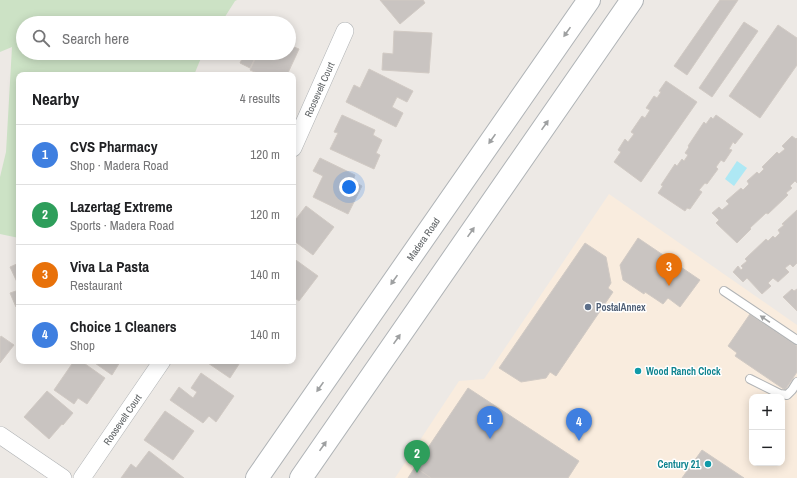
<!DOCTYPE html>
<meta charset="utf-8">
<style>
:root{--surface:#fff;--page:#f6f6f6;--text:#202124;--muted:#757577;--line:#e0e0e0;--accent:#d3455e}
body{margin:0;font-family:"Archivo Narrow",sans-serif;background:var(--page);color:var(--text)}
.controls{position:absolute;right:12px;bottom:12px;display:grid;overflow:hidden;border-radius:8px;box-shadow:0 2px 10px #0003}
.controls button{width:36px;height:36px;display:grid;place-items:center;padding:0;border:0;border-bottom:1px solid var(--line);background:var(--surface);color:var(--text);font:20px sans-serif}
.you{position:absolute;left:349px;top:187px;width:14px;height:14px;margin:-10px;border:3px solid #fff;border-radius:50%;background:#1a73e8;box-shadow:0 0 0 6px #1a73e833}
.badge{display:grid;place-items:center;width:26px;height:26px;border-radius:50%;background:var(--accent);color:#fff;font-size:13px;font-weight:700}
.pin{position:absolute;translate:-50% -33px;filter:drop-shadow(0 1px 2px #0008)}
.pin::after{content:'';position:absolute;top:21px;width:14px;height:12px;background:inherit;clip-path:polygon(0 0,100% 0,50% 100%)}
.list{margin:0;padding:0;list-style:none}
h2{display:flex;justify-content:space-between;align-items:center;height:52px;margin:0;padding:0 16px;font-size:17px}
h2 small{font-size:13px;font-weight:400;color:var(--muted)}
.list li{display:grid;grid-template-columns:26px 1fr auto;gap:12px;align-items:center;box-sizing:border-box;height:60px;padding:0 16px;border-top:1px solid var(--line)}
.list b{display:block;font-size:15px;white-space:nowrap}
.list p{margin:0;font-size:13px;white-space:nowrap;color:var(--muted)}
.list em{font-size:13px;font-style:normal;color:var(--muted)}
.icon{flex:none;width:22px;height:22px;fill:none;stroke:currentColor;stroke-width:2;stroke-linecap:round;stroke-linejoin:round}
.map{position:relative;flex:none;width:797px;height:478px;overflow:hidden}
.search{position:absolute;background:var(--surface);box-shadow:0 2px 10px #0003;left:16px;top:16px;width:280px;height:44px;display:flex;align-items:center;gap:10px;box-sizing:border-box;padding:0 14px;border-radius:22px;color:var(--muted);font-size:15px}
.panel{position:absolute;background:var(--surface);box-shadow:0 2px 10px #0003;left:16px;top:72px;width:280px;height:292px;border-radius:8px}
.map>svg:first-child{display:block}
.commercial{fill:#f9ecde;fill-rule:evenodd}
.green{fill:#cce2c5}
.water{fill:#aee8f4}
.building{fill:#c9c4c1;stroke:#d1cac4}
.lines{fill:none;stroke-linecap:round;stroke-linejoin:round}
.service-casing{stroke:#b0b3b5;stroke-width:10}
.minor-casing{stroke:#b0b3b5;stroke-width:18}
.secondary-casing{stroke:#afb3b6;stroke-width:24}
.service{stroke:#fff;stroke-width:8}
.minor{stroke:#fff;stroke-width:17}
.secondary{stroke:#fff;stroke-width:22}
.oneway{fill:#9ea0a1}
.service-dot{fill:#5c6f8a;stroke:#fff;stroke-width:1.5}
.culture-dot{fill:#0f9aa8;stroke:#fff;stroke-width:1.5}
.labels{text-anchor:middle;stroke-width:3;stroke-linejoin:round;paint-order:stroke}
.street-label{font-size:10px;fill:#5d6163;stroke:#fff}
.service-label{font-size:10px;font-weight:bold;fill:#4e5e75;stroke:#fff;text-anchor:start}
.culture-label{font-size:10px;font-weight:bold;fill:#0d838f;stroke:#fff;text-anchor:start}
</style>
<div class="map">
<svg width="797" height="478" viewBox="0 0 797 478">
<rect width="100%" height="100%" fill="#ede9e5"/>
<path class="commercial" d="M609,194L797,325V478H395L459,381L484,379ZM752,397H782V463H752Z"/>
<polygon class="green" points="0,0 237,0 235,1 221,23 23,23 23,53 203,53 194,75 19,75 19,238 0,234 0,177 6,152 12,47 0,52"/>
<polygon class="water" points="737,161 747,168 734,186 725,179"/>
<g class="building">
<polygon points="380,0 423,0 425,3 400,24"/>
<polygon points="720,0 738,0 687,75 674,66"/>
<polygon points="744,22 758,31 712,97 699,88"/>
<polygon points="778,25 797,38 797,65 760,118 729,96"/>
<polygon points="394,31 432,33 429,73 382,70 383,53 393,54"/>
<polygon points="289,45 299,49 287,75 262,75 250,70 258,53 289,53"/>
<polygon points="245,53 249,53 256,56 250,68 240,63"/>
<polygon points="369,69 413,91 407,102 397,97 392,107 403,113 396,127 346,102 354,85 360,88"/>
<polygon points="666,81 697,102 641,182 614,162 621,152 618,150 625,139 628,142 634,134 631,132 642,116 645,118 650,110 646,108 654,96 657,98 661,92 659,91"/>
<polygon points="342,115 375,130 373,135 382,140 376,153 380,155 374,169 330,149 338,133 334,132"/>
<polygon points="716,115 743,134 735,144 733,142 729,149 732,150 724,162 721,160 716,167 718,169 707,184 705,183 699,190 702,192 690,209 687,208 685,211 658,193 663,186 661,185 675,164 677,166 682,159 684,161 688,155 685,153 689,147 688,146 704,122 706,124 711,117 713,119"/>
<polygon points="792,136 796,139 797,138 797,183 795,181 790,186 792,188 786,193 788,195 768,214 766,213 750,228 751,229 737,243 716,223 719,220 712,213 719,207 722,210 729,204 726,201 741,188 743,190 749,184 747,181 757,172 759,174 764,169 762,167 777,152 779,154 785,149 782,146"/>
<polygon points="320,158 355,175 353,181 362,186 348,214 313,197 323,176 313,171"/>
<polygon points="306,206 334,227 313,255 293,240 293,223"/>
<polygon points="797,210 797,263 793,267 790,264 785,268 789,272 778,282 773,278 768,283 771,286 762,294 747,278 743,282 733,272 738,266 741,270 743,268 741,266 747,261 745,259 766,239 768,241 773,236 775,238 780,233 778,230 784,225 782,224"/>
<polygon points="638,238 700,280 680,307 668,298 663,304 645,292 644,294 623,280 620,265"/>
<polygon points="585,243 606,257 611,283 608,288 613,292 556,376 550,372 546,378 521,382 499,368"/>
<polygon points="293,258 318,276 299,301 293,297"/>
<polygon points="19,263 19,281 17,282 10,267"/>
<polygon points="792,289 794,291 797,289 797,311 783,297"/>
<polygon points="19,290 19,306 16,307 10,293"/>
<polygon points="750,314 797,346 797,372 785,390 735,356 737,353 728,346"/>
<polygon points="1,336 14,345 0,363 0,338"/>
<polygon points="74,361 81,361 105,378 87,404 78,398 74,404 54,390"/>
<polygon points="92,361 118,361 120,362 112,375"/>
<polygon points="205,361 241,361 230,378"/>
<polygon points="201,373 234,396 216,422 209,416 203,423 170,400 179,387 193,398 197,392 191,388"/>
<polygon points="468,388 579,461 568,478 431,478 415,467"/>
<polygon points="47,391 73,413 63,425 62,424 49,439 24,417"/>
<polygon points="165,411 194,431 173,460 144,440"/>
<polygon points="702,450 744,478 682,478"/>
<polygon points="149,451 184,478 121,478 131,464 136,468"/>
<polygon points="415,467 431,478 408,478"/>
</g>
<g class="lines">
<g class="service-casing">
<g id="service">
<polyline points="724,291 797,340"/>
<polyline points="750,379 780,394 787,395 792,390 797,382"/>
</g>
</g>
<g class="minor-casing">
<g id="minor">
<path id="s1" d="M293,148L345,31"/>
<polyline points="0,435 63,478"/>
<path id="s2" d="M82,478L162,361"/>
</g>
</g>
<g class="secondary-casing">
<g id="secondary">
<path id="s3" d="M257,478L589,0"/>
<polyline points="301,478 632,0"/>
</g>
</g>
<use href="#service" class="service"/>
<use href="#minor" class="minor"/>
<use href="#secondary" class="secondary"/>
</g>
<defs><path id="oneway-solid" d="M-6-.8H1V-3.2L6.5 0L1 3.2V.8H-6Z"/></defs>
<g class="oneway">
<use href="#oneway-solid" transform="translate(567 32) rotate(125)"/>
<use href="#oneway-solid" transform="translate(545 125) rotate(-55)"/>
<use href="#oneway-solid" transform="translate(492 139) rotate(125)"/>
<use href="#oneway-solid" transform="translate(471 232) rotate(-55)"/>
<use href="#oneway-solid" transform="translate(394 280) rotate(125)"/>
<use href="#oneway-solid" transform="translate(765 319) rotate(-146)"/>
<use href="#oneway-solid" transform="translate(397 339) rotate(-55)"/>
<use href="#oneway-solid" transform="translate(320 387) rotate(125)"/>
<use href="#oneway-solid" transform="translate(323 446) rotate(-55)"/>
</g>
<circle class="service-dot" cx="588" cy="307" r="4"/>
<g class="culture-dot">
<circle cx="638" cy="371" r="4"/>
<circle cx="708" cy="464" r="4"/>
</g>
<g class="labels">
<g class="street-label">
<text dy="4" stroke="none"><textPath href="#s1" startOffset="64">Roosevelt Court</textPath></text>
<text dy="4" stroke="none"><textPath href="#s3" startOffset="291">Madera Road</textPath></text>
<text dy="4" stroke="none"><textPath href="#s2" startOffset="71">Roosevelt Court</textPath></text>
</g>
<g class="service-label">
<text x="596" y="311">PostalAnnex</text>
</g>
<g class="culture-label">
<text x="646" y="375">Wood Ranch Clock</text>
<text x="700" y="468" text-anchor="end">Century 21</text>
</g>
</g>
</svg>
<div class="controls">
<button>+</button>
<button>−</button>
</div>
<div class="you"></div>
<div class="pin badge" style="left:490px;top:439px;background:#3f7fe0">1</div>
<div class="pin badge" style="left:417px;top:473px;background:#2e9e5b">2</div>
<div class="pin badge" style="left:669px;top:286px;background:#e8710a">3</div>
<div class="pin badge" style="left:579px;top:441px;background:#3f7fe0">4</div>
<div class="search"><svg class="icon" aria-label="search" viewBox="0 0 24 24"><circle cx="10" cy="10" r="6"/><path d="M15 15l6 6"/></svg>Search here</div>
<section class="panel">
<h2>Nearby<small>4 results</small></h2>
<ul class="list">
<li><span class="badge" style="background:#3f7fe0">1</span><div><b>CVS Pharmacy</b><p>Shop · Madera Road</p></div><em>120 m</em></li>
<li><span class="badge" style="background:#2e9e5b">2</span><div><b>Lazertag Extreme</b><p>Sports · Madera Road</p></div><em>120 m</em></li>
<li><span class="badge" style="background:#e8710a">3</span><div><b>Viva La Pasta</b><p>Restaurant</p></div><em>140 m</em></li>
<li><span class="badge" style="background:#3f7fe0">4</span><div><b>Choice 1 Cleaners</b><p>Shop</p></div><em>140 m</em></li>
</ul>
</section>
</div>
